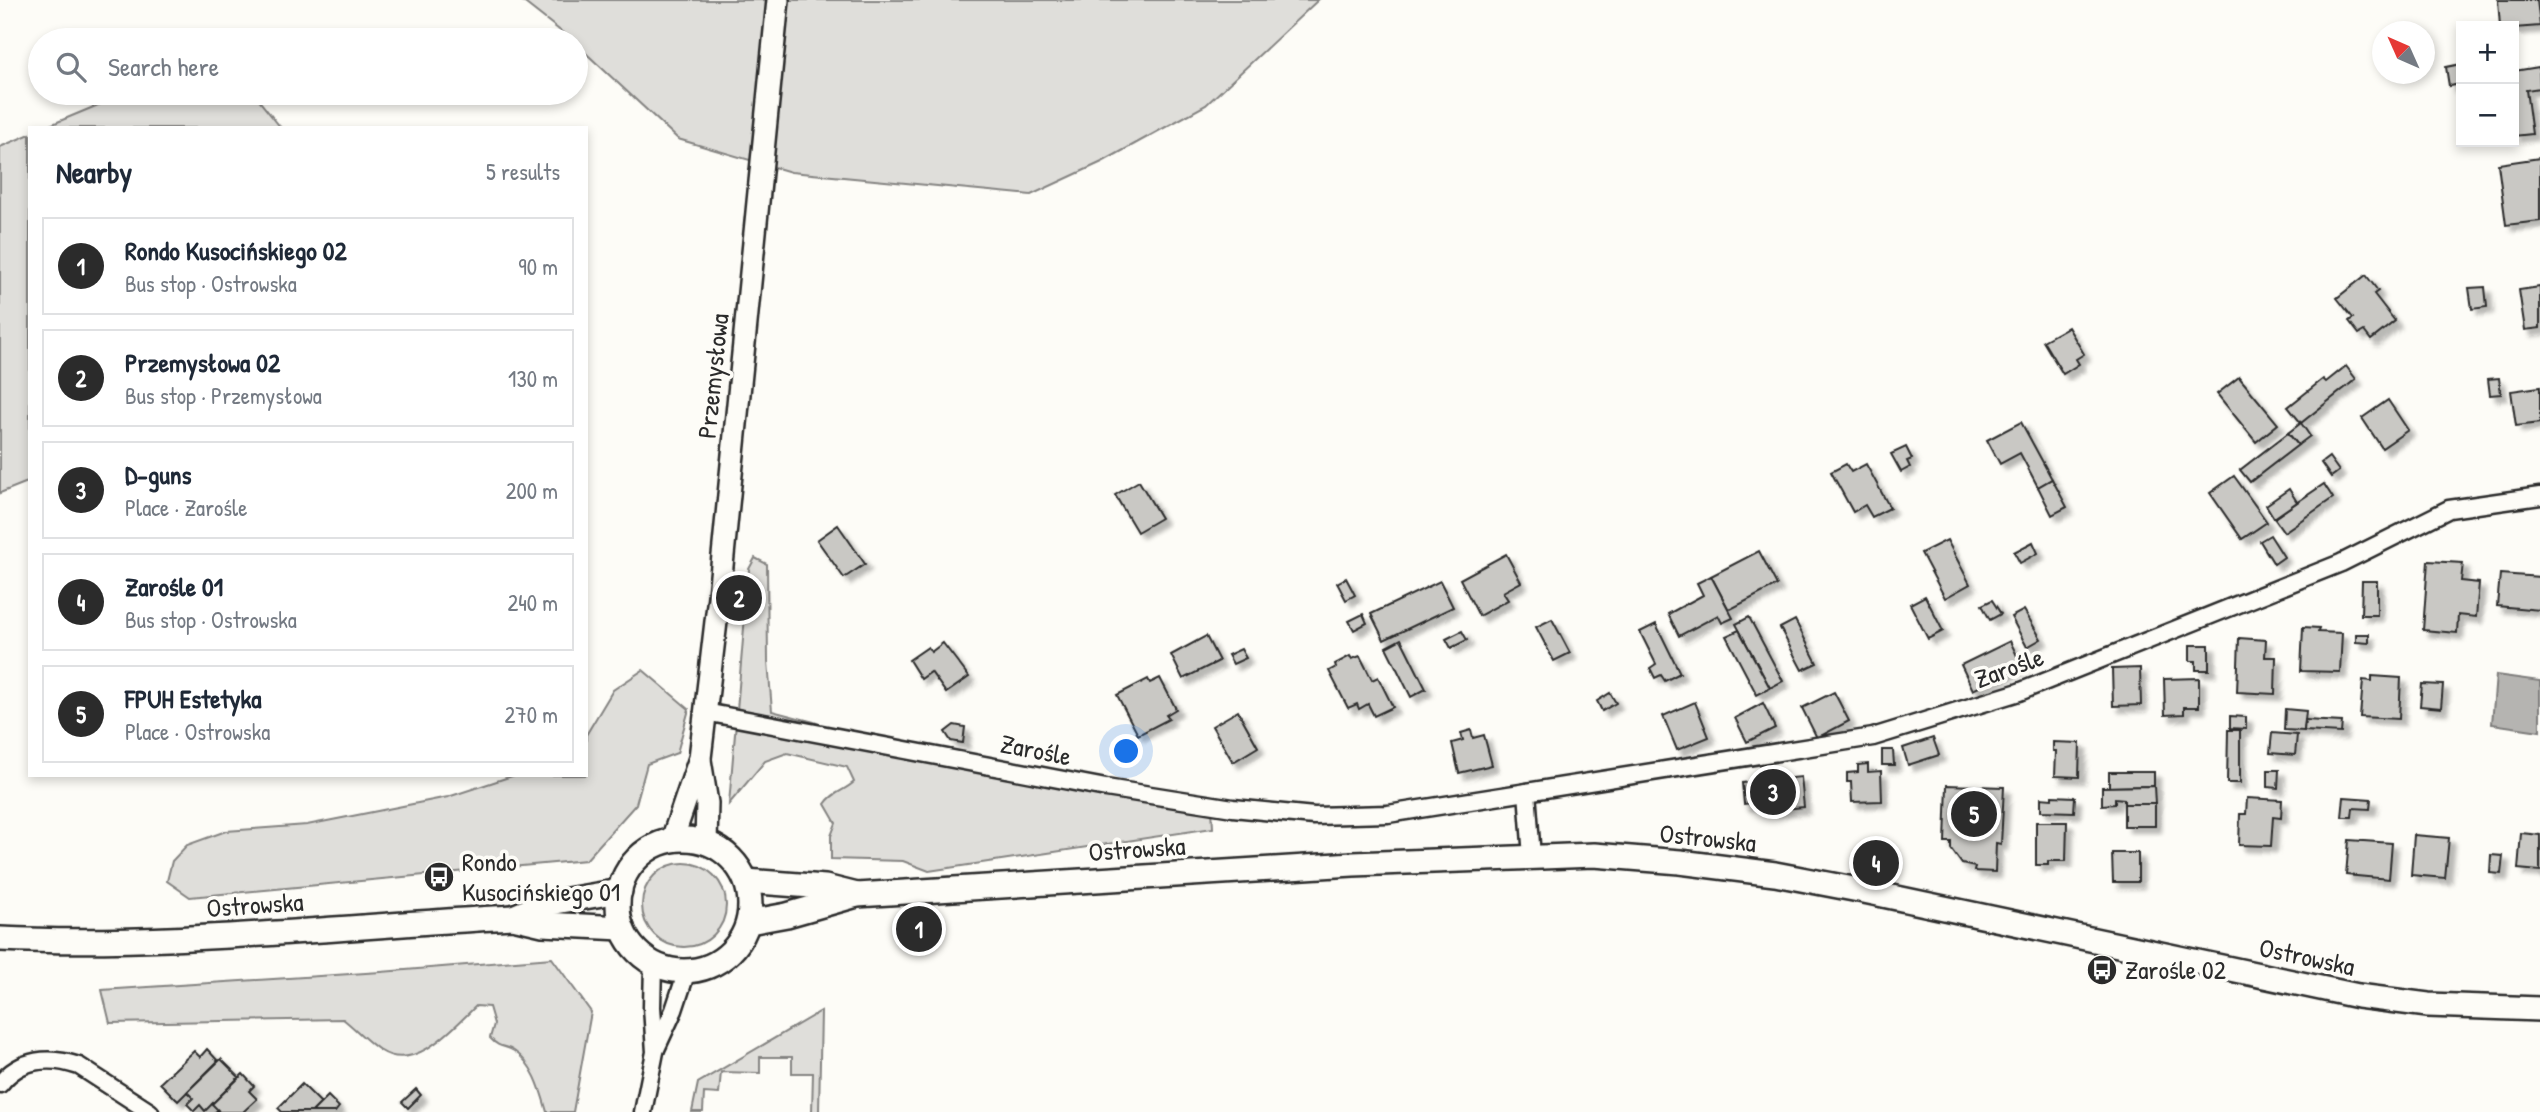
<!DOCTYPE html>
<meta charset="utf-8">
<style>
:root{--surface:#fff;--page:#f6f6f7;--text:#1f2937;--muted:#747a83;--line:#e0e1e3;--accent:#2b2b2b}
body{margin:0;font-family:"Patrick Hand",sans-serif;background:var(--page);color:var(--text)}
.controls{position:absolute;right:21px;top:21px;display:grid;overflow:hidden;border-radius:0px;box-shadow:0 4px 10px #0003}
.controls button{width:63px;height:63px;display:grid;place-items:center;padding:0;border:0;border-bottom:2px solid var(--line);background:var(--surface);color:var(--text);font:35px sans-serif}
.compass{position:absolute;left:2372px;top:21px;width:63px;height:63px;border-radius:50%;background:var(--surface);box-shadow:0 4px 10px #0003;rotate:315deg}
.you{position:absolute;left:1127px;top:752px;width:24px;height:24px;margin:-18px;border:5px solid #fff;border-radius:50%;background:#1a73e8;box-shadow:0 0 0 10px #1a73e833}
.badge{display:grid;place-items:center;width:46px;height:46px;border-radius:50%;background:var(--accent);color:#fff;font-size:23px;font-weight:700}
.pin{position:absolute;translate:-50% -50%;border:4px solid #fff;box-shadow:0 2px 7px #0006}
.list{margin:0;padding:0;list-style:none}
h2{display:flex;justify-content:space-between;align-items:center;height:91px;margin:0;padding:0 28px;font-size:30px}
h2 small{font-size:23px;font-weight:400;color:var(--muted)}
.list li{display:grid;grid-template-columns:46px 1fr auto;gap:21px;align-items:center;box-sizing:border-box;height:98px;margin:0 14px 14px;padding:0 14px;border:2px solid var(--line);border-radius:0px}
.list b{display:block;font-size:26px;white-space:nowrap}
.list p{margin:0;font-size:23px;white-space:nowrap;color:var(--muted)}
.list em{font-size:23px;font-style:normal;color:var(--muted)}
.icon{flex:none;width:38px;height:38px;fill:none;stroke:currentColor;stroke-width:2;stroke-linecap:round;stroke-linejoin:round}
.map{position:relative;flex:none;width:2540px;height:1112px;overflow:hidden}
.search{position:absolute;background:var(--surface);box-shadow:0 4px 10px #0003;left:28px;top:28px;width:560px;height:77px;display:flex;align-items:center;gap:18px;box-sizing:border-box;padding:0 24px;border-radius:38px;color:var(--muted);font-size:26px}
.panel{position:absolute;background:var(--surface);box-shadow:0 4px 10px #0003;left:28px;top:126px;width:560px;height:651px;border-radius:0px}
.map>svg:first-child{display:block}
.green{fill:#dfdeda;stroke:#858482;stroke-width:2}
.water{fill:#b5b4b1;stroke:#7e7d7b;stroke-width:2}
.building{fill:#c9c8c4;stroke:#2b2b2b;stroke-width:2;filter:url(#shadow)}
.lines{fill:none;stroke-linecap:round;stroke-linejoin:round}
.minor-casing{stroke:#2b2b2b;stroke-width:21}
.tertiary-casing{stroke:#2b2b2b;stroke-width:26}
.secondary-casing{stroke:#2b2b2b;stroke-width:28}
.minor{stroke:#fdfcf7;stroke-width:16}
.tertiary{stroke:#fdfcf7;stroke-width:21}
.secondary{stroke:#fdfcf7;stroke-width:23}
.labels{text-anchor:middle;stroke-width:7;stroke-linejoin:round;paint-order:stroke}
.street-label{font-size:26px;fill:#2b2b2b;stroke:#fdfcf7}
.poi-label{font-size:26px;fill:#2b2b2b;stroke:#fdfcf7;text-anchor:start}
</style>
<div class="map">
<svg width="2540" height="1112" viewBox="0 0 2540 1112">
<defs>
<filter id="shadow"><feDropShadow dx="6" dy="6" stdDeviation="2" flood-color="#0004"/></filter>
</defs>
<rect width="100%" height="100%" fill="#fdfcf7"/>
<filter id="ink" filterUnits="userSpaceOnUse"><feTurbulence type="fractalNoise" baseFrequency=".0143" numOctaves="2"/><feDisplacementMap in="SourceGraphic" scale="14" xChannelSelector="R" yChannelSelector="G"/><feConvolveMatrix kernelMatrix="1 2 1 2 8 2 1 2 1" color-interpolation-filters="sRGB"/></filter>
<g filter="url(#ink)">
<g class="green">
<polygon points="521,0 1318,0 1206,105 1102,162 1031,195 791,172 678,139 576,44 576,40 572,40"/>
<polygon points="127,93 253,93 281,128 43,128"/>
<polygon points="30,134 30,481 0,493 0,147"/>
<path d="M755,558L767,564L768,661L772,711L814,722L860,742L1212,808L1213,828L929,871L903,861L831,859V836L836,823L825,804C834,791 843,792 854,782L847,767L787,753L765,761L729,804L749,569Z"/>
<polygon points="643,670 689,709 677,753 647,764 636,804 586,860 190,897 167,881 172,861 187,845 226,831 307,825 448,797 515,775 586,775 586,735 613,690"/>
<circle cx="684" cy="905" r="42"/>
<path d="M552,958L591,1012L573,1112H547C541,1091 534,1064 514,1051C505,1045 500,1049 490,1038L494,1024L489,1007L476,1006C453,1028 415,1073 381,1051C367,1042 356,1029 343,1019L110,1023L102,990L381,972Z"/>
<polygon points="821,1011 819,1112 812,1112 813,1073 792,1073 792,1057 760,1057 760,1073 721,1072 719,1094 704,1093 703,1112 692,1112 698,1083"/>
</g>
<polygon class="water" points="2496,675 2540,681 2540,731 2492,724"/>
<g class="building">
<polygon points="2498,0 2537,0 2540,26 2514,28 2514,26 2500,26"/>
<polygon points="2461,64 2461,84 2449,86 2446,67"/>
<polygon points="2539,67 2540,88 2526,90 2532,134 2514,136 2514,71"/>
<polygon points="2540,158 2540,221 2506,225 2498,164"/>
<polygon points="2366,275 2378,291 2374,294 2395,321 2371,340 2364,331 2359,334 2349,321 2353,318 2337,298"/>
<polygon points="2485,287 2487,307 2472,309 2469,288"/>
<polygon points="2540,287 2540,328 2525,330 2519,290"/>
<polygon points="2068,327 2084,354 2076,359 2079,364 2063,374 2043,341"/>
<polygon points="2346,366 2356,379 2301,423 2288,407 2323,379 2326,382"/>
<polygon points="2239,377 2278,424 2256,442 2217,394"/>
<polygon points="2499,378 2501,394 2490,395 2488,379"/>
<polygon points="2540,387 2540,423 2516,426 2511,391"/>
<polygon points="2388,400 2408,430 2382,448 2362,418"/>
<polygon points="2021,422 2052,479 2038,487 2020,453 2000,464 1987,440"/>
<polygon points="2301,423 2310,436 2298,445 2288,433"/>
<polygon points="2288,433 2298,445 2250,482 2240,470"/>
<polygon points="1906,447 1912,459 1907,461 1910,467 1901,472 1891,454"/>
<polygon points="2329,457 2339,471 2331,477 2321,463"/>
<polygon points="1846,464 1851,472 1866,464 1890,508 1872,517 1865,505 1853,512 1831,472"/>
<polygon points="2234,476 2267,522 2242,539 2210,493"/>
<polygon points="2052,479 2067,507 2052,515 2038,487"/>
<polygon points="1139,481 1161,518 1137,532 1115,495"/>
<polygon points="2324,484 2333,498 2284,532 2274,518"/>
<polygon points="2289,489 2297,502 2274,518 2266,505"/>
<polygon points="838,525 865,564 844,578 817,540"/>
<polygon points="2270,535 2284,557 2274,564 2260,541"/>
<polygon points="1947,540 1970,584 1945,598 1921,553"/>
<polygon points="2033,542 2038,553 2020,563 2014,552"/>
<polygon points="1759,551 1777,585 1729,610 1711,576"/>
<polygon points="1506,554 1521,582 1503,592 1508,600 1479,616 1460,579"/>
<polygon points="2428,561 2463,563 2461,581 2479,583 2476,617 2458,615 2457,633 2423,630"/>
<polygon points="2500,574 2540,577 2540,610 2497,606"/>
<polygon points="1711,576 1733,618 1722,623 1718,615 1679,636 1668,614 1703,595 1697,583"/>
<polygon points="1346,578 1355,595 1346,600 1337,583"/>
<polygon points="1440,581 1453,607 1384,640 1371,614"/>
<polygon points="2362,581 2377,581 2377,615 2361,615"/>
<polygon points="1925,596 1943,631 1928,639 1910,604"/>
<polygon points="1992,600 2001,614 1990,620 1982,605"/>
<polygon points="2024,610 2041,639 2027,647 2011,617"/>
<polygon points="1363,614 1367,623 1354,630 1349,621"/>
<polygon points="1749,617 1783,681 1770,688 1736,624"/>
<polygon points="1552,619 1570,653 1554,661 1536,627"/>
<polygon points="1795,620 1817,663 1802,670 1780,628"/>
<polygon points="1656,624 1680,673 1665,681 1661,675 1655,678 1650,668 1656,664 1640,632"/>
<polygon points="2303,627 2319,628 2318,632 2342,633 2340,672 2301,671"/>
<polygon points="1739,630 1770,688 1757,695 1726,636"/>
<polygon points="1462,631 1467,640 1451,648 1446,639"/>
<polygon points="2356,634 2369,634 2369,643 2356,642"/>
<polygon points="1206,636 1219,661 1183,679 1171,655"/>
<polygon points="2239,638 2266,640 2265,657 2276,657 2275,694 2237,692"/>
<polygon points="1401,639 1426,689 1411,697 1386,647"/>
<polygon points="2010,641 2022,666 1973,690 1961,665"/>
<polygon points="943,643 969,677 946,693 931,672 921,679 909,660 928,647 931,652"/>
<polygon points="2190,645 2209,645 2209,670 2196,670 2196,661 2190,661"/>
<polygon points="1241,649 1246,658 1233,664 1228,655"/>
<polygon points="1350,656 1352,659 1360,656 1372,680 1378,677 1393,707 1374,716 1368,704 1359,709 1357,704 1348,708 1329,671 1336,667 1335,664"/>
<polygon points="2140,668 2141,705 2113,706 2112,669"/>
<polygon points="2372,676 2401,678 2399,719 2360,717 2363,680 2372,681"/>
<polygon points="1160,678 1176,709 1166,715 1169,719 1138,735 1117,695 1148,679 1150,683"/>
<polygon points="2199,678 2199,707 2184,707 2184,714 2165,715 2164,679"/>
<polygon points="2422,684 2443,685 2441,708 2420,706"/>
<polygon points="1834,692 1849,721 1817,738 1802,708"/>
<polygon points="1610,693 1616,703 1602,711 1597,701"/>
<polygon points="1695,702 1709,737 1677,750 1663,716"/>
<polygon points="1763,703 1775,728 1747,742 1735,718"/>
<polygon points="2285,709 2306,711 2304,731 2284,730"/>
<polygon points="1238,711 1258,747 1233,762 1212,726"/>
<polygon points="2230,716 2246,717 2246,729 2230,728"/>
<polygon points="2305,720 2342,722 2341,733 2304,731"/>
<polygon points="954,725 965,727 963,743 951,741 945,732"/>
<polygon points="1471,730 1473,738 1484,735 1492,765 1459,773 1452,743 1463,740 1461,733"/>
<polygon points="2228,730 2240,730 2240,783 2227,783"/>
<polygon points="2272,733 2297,735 2295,755 2270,753"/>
<polygon points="1933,738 1939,755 1908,765 1903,748"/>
<polygon points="2053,742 2080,743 2079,777 2055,776 2056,751 2053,751"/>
<polygon points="1882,750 1893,750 1894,765 1882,765"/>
<polygon points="1868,764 1868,772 1881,771 1882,801 1852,802 1851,782 1847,782 1847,773 1858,772 1858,765"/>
<polygon points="2268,770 2279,770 2278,788 2268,787"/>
<polygon points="2109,772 2154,772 2154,786 2109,787"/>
<polygon points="1801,777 1804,807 1772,810 1771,806 1761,808 1760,802 1744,804 1742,783"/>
<polygon points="1947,785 2004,787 2001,844 1996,843 1995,872 1974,871 1975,867 1962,864 1951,849 1951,842 1945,842"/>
<polygon points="2154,786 2155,804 2124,804 2124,799 2115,798 2115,804 2102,805 2102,787"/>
<polygon points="2052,796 2075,797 2074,812 2041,811 2041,798 2052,799"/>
<polygon points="2344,797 2371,799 2370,809 2353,808 2352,817 2342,817"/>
<polygon points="2247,798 2282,800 2281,818 2273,817 2271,846 2239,845 2240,814 2246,814"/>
<rect x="2124" y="804" width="31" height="22"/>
<polygon points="2036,822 2067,822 2066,861 2048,861 2048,865 2036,865"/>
<polygon points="2521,833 2540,835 2540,871 2518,869"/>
<polygon points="2414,835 2449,838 2445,878 2411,875"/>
<polygon points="2349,840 2392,843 2389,879 2346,875"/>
<polygon points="2112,853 2138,853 2138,882 2113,882"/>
<polygon points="2491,855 2503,856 2501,874 2490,873"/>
<polygon points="207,1049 218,1061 178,1101 160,1083 194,1051 200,1057"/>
<polygon points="221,1059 239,1077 205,1111 200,1105 194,1111 187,1104 193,1098 187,1092"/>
<polygon points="243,1074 254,1086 249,1091 257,1099 243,1112 215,1112 218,1110 212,1104"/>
<polygon points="302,1084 321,1103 312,1112 282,1112 278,1108"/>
<polygon points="416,1089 421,1095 408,1108 402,1102"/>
<polygon points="328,1096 339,1107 335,1112 312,1112"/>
</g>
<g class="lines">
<g class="minor-casing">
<g id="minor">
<polyline points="705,712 1106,788 1233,808 1314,816 1388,814 1873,737 2019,692 2341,563 2449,509 2540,496"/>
<polyline points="1527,792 1532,857"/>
<polyline points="656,1049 674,1010 687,971"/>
<path d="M0,1084C20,1058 50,1056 79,1066L150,1112"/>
<polyline points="643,1112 655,1052 652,1007 653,964"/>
</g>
</g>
<g class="tertiary-casing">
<g id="tertiary">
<polyline points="700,760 707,803 706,843"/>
<polyline points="672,840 700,758 719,596 778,0"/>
</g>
</g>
<g class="secondary-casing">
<g id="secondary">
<circle cx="684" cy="905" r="66"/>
<polyline points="746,881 825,887 857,895"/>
<polyline points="513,917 544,904 620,891"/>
<polyline points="749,922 787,915 857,895 1353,864 1594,855 1680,862 1775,874 1864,891 2358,996 2428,1005 2540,1009"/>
<path d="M0,939C171,947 342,926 513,917L543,924L622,928"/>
</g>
</g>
<use href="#minor" class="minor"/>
<use href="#tertiary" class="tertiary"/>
<use href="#secondary" class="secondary"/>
</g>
</g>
<defs>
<g id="bus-disc" transform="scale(1.575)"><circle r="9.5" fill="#2b2b2b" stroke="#fdfcf7"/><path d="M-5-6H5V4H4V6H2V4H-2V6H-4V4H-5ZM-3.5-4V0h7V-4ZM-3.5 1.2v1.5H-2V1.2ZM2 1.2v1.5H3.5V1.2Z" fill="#fff"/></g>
</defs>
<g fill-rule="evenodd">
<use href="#bus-disc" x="439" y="877"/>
<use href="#bus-disc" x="2102" y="970"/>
</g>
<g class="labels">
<g class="street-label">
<text transform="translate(713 376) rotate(-84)" y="9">Przemysłowa</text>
<text transform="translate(2009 668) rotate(-20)" y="9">Zarośle</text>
<text transform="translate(1036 750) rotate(11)" y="9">Zarośle</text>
<text transform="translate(1708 838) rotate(6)" y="9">Ostrowska</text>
<text transform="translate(1137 849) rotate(-4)" y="9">Ostrowska</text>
<text transform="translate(255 905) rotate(-4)" y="9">Ostrowska</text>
<text transform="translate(2307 957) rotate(12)" y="9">Ostrowska</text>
</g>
<g class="poi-label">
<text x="462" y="871">Rondo<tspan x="462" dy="30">Kusocińskiego 01</tspan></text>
<text x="2125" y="979">Zarośle 02</text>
</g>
</g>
</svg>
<div class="controls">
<button>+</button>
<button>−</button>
</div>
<svg class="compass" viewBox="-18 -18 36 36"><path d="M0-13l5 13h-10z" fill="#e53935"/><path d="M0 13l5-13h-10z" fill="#747a83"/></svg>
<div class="you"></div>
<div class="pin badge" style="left:919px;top:929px">1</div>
<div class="pin badge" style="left:739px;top:598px">2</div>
<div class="pin badge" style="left:1773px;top:792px">3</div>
<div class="pin badge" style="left:1876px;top:863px">4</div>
<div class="pin badge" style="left:1974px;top:814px">5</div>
<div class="search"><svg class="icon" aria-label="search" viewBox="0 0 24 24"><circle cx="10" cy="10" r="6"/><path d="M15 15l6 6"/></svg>Search here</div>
<section class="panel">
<h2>Nearby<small>5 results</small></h2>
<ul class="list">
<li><span class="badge">1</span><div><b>Rondo Kusocińskiego 02</b><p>Bus stop · Ostrowska</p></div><em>90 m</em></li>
<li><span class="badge">2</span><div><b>Przemysłowa 02</b><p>Bus stop · Przemysłowa</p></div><em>130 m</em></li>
<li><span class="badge">3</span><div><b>D-guns</b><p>Place · Zarośle</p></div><em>200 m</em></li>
<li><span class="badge">4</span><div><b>Zarośle 01</b><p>Bus stop · Ostrowska</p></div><em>240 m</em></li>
<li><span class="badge">5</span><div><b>FPUH Estetyka</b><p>Place · Ostrowska</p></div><em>270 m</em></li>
</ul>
</section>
</div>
